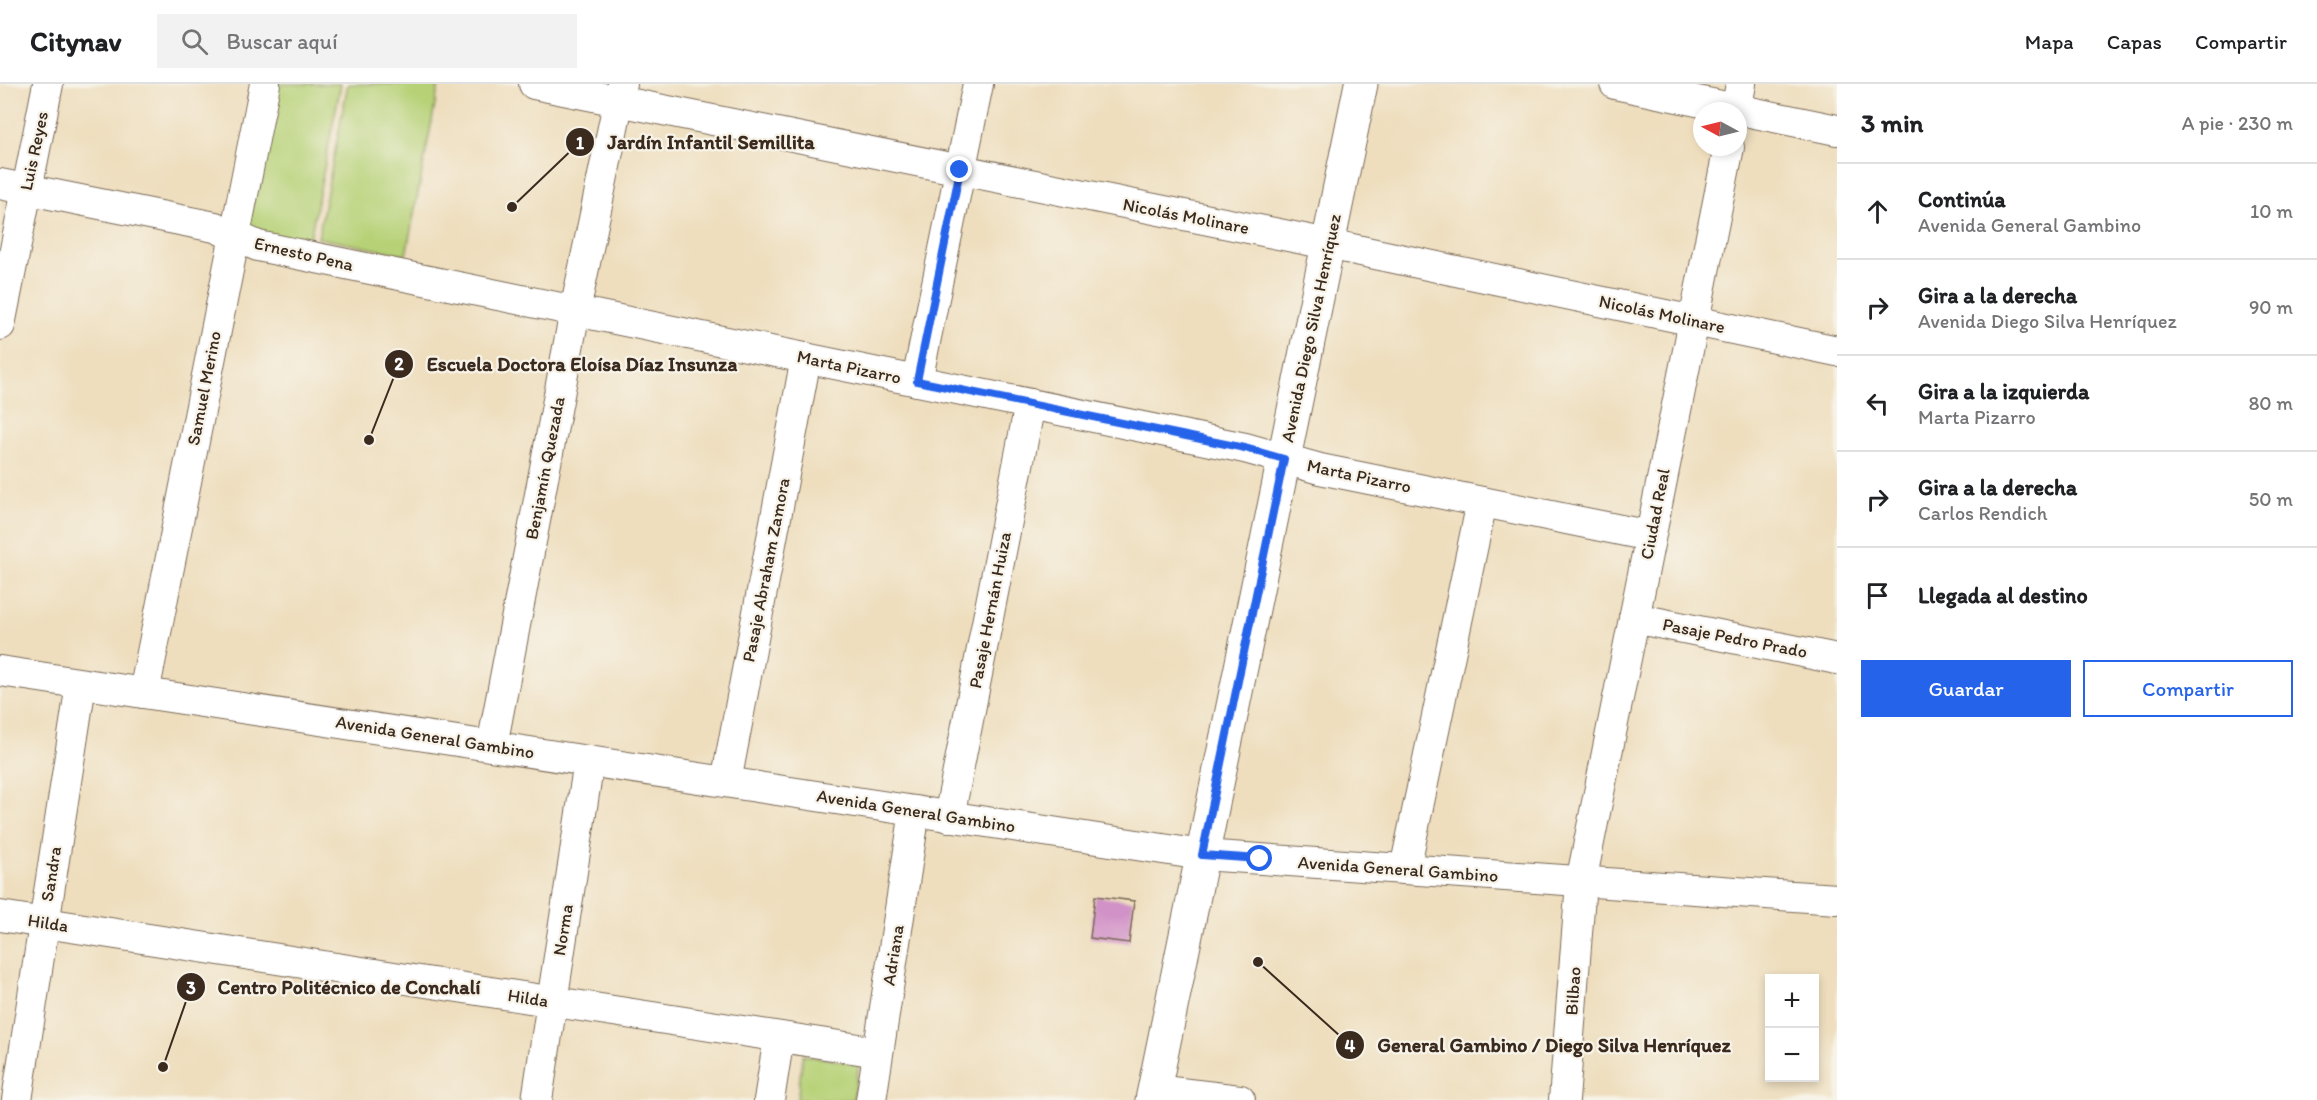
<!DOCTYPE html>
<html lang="es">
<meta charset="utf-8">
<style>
:root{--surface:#fff;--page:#f2f2f2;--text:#202124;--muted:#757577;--line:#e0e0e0;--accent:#2563eb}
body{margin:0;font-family:Itim,sans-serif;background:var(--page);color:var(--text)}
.controls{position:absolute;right:18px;bottom:18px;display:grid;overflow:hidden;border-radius:0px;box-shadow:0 3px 9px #0003}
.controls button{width:54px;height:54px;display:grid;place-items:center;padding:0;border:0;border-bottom:2px solid var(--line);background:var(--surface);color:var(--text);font:30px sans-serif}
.compass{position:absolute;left:1693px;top:18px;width:54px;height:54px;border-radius:50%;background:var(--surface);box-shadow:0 3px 9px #0003;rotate:277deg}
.stop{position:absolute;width:18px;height:18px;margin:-14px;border:4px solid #2563eb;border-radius:50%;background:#fff}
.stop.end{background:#2563eb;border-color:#fff;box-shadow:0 2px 6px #0008}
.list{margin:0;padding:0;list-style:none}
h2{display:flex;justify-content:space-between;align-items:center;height:78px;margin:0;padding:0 24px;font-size:26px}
h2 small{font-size:20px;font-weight:400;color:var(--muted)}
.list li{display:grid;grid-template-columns:39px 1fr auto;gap:18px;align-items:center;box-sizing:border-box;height:96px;padding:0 24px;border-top:2px solid var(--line)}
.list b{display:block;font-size:22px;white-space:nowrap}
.list p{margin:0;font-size:20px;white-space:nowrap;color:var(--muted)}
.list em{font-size:20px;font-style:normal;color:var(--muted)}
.actions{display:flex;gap:12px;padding:18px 24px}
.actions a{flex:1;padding:14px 0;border:2px solid var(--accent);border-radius:0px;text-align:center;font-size:21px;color:var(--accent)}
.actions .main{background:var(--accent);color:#fff}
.icon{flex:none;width:33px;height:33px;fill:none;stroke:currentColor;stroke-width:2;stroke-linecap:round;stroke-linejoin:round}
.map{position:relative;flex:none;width:1837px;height:1016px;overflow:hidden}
header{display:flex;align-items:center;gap:36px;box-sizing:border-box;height:84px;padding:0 30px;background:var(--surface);border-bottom:2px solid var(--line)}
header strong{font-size:28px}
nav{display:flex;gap:33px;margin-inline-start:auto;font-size:21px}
.search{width:420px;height:54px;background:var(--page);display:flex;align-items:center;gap:15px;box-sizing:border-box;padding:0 21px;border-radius:0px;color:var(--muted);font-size:22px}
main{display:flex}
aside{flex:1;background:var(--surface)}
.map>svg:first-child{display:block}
.green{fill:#b6d176;stroke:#787e4a;stroke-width:1.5}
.building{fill:#d192c7}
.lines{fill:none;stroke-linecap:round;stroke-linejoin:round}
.minor-casing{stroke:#7a6956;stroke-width:32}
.major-casing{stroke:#7a6956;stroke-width:35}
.minor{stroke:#fff;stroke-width:30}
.major{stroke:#fff;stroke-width:33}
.route{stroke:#2563eb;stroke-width:8}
.labels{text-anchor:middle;stroke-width:4.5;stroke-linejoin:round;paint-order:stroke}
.street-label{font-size:18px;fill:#3b2a1e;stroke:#f7f3e8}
.leader{fill:none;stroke:#3b2a1e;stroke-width:2}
.callout-dot{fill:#3b2a1e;stroke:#f7f3e8;stroke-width:2}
.mark-label{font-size:18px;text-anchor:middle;font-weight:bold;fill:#fff}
.callout-label{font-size:20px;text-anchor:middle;font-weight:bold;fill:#3b2a1e;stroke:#f7f3e8;stroke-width:4.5;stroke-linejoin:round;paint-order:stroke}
</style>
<header>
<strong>Citynav</strong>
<div class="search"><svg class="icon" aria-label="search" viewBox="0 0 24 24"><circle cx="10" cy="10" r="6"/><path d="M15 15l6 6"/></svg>Buscar aquí</div>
<nav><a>Mapa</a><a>Capas</a><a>Compartir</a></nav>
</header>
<main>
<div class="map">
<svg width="1837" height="1016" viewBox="0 0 1837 1016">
<rect width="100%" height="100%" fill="#f7f3e8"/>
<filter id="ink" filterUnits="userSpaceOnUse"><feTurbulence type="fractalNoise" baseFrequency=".0167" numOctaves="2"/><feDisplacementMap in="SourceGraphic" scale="12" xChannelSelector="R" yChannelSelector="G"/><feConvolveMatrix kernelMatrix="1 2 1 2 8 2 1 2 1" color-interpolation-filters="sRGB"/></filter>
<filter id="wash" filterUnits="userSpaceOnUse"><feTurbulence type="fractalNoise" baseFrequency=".008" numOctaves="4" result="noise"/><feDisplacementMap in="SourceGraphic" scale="24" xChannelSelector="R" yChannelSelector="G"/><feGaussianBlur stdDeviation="1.35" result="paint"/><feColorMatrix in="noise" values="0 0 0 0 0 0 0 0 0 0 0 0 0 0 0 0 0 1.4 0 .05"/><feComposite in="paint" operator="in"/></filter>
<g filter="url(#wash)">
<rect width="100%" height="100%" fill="#eedebe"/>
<g class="green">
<polygon points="276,0 341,0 308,164 245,151"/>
<polygon points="348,0 439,0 406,171 318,154"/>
<polygon points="803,971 859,980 853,1016 797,1016"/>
</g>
<g id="blocks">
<polygon class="building" points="1095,812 1134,817 1129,859 1090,854"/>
</g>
</g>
<g filter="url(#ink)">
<use href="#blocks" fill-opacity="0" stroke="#7a6956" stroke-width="1.5"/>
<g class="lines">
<g class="minor-casing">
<g id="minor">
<polyline points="534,0 1328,160 1837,267"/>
<polyline points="1615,0 1837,46"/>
<polyline points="1736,27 1741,0"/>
<polyline points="0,100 215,143 258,162 1245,364 1320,385 1650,452"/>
<polyline points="0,241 48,0"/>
<polyline points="917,297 978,0"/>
<polyline points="1634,534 1837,575"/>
<polyline points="0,587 1202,771 1837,815"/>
<polyline points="144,609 265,0"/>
<polyline points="492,662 575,227 622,0"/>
<polyline points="726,698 806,274"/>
<polyline points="949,733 1030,320"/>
<polyline points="1405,785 1482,418"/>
<polyline points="0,832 878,968"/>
<polyline points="1154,1006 1240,1016"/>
<polyline points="17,1016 81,600"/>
<polyline points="537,1016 589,677"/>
<polyline points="769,1016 779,953"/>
<polyline points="871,1016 915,727"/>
<polyline points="1564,1016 1581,798 1729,63"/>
</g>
</g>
<g class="major-casing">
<polyline id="major" points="1152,1016 1361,0"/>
</g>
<use href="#minor" class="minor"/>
<use href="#major" class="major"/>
</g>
</g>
<g class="lines" filter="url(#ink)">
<polyline class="route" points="960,86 917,297 1245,364 1284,375 1202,771 1260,775"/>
</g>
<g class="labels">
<g class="street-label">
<text transform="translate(34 67) rotate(-78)" y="6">Luis Reyes</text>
<text transform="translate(1186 132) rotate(11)" y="6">Nicolás Molinare</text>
<text transform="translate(304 170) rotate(13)" y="6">Ernesto Pena</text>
<text transform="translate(1662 230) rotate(12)" y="6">Nicolás Molinare</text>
<text transform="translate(1311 244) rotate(-78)" y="6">Avenida Diego Silva Henríquez</text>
<text transform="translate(849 283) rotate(12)" y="6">Marta Pizarro</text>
<text transform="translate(204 304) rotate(-79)" y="6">Samuel Merino</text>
<text transform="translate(545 384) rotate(-79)" y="6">Benjamín Quezada</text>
<text transform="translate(1359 392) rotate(12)" y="6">Marta Pizarro</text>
<text transform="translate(1655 430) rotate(-79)" y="6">Ciudad Real</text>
<text transform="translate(766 486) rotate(-79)" y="6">Pasaje Abraham Zamora</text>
<text transform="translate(990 526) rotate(-79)" y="6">Pasaje Hernán Huiza</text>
<text transform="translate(1735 554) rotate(11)" y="6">Pasaje Pedro Prado</text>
<text transform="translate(435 653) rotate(9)" y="6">Avenida General Gambino</text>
<text transform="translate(916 727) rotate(9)" y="6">Avenida General Gambino</text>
<text transform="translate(1398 785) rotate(4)" y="6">Avenida General Gambino</text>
<text transform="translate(51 790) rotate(-81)" y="6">Sandra</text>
<text transform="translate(48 839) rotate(9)" y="6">Hilda</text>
<text transform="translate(563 846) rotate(-81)" y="6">Norma</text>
<text transform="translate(893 871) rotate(-81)" y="6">Adriana</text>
<text transform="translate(1573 907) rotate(-86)" y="6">Bilbao</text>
<text transform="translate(528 914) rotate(9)" y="6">Hilda</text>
</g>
</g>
<path class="leader" d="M512 123L580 58M369 356L399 280M163 983L191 903M1258 878L1350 961"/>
<g class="callout-dot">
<circle cx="512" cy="123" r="6"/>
<circle cx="369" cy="356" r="6"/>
<circle cx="163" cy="983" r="6"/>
<circle cx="1258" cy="878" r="6"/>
<circle cx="580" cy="58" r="15"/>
<circle cx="399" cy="280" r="15"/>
<circle cx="191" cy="903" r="15"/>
<circle cx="1350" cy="961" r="15"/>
</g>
<g class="mark-label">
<text x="580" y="65">1</text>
<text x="399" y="286">2</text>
<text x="191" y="910">3</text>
<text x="1350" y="968">4</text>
</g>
<g class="callout-label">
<text x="711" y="65">Jardín Infantil Semillita</text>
<text x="582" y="287">Escuela Doctora Eloísa Díaz Insunza</text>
<text x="349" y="910">Centro Politécnico de Conchalí</text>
<text x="1554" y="968">General Gambino / Diego Silva Henríquez</text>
</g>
</svg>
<div class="controls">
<button>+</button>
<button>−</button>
</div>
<svg class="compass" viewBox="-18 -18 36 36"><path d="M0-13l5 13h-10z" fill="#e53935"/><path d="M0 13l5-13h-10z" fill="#757577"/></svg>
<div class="stop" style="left:1260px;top:775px"></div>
<div class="stop end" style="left:960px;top:86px"></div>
</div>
<aside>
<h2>3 min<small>A pie · 230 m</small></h2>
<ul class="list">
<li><svg class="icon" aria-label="ahead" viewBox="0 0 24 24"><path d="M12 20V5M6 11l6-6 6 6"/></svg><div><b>Continúa</b><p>Avenida General Gambino</p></div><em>10 m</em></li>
<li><svg class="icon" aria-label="right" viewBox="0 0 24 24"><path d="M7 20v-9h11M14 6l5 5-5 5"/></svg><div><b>Gira a la derecha</b><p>Avenida Diego Silva Henríquez</p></div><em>90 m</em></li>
<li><svg class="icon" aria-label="left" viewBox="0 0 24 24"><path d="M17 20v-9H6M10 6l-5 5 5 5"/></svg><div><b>Gira a la izquierda</b><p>Marta Pizarro</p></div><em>80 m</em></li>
<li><svg class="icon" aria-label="right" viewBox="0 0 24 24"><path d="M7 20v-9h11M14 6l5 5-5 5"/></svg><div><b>Gira a la derecha</b><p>Carlos Rendich</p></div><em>50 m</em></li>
<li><svg class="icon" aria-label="arrive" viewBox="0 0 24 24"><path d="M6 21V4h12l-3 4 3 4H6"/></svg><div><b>Llegada al destino</b></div></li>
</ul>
<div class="actions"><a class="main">Guardar</a><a>Compartir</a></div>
</aside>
</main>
